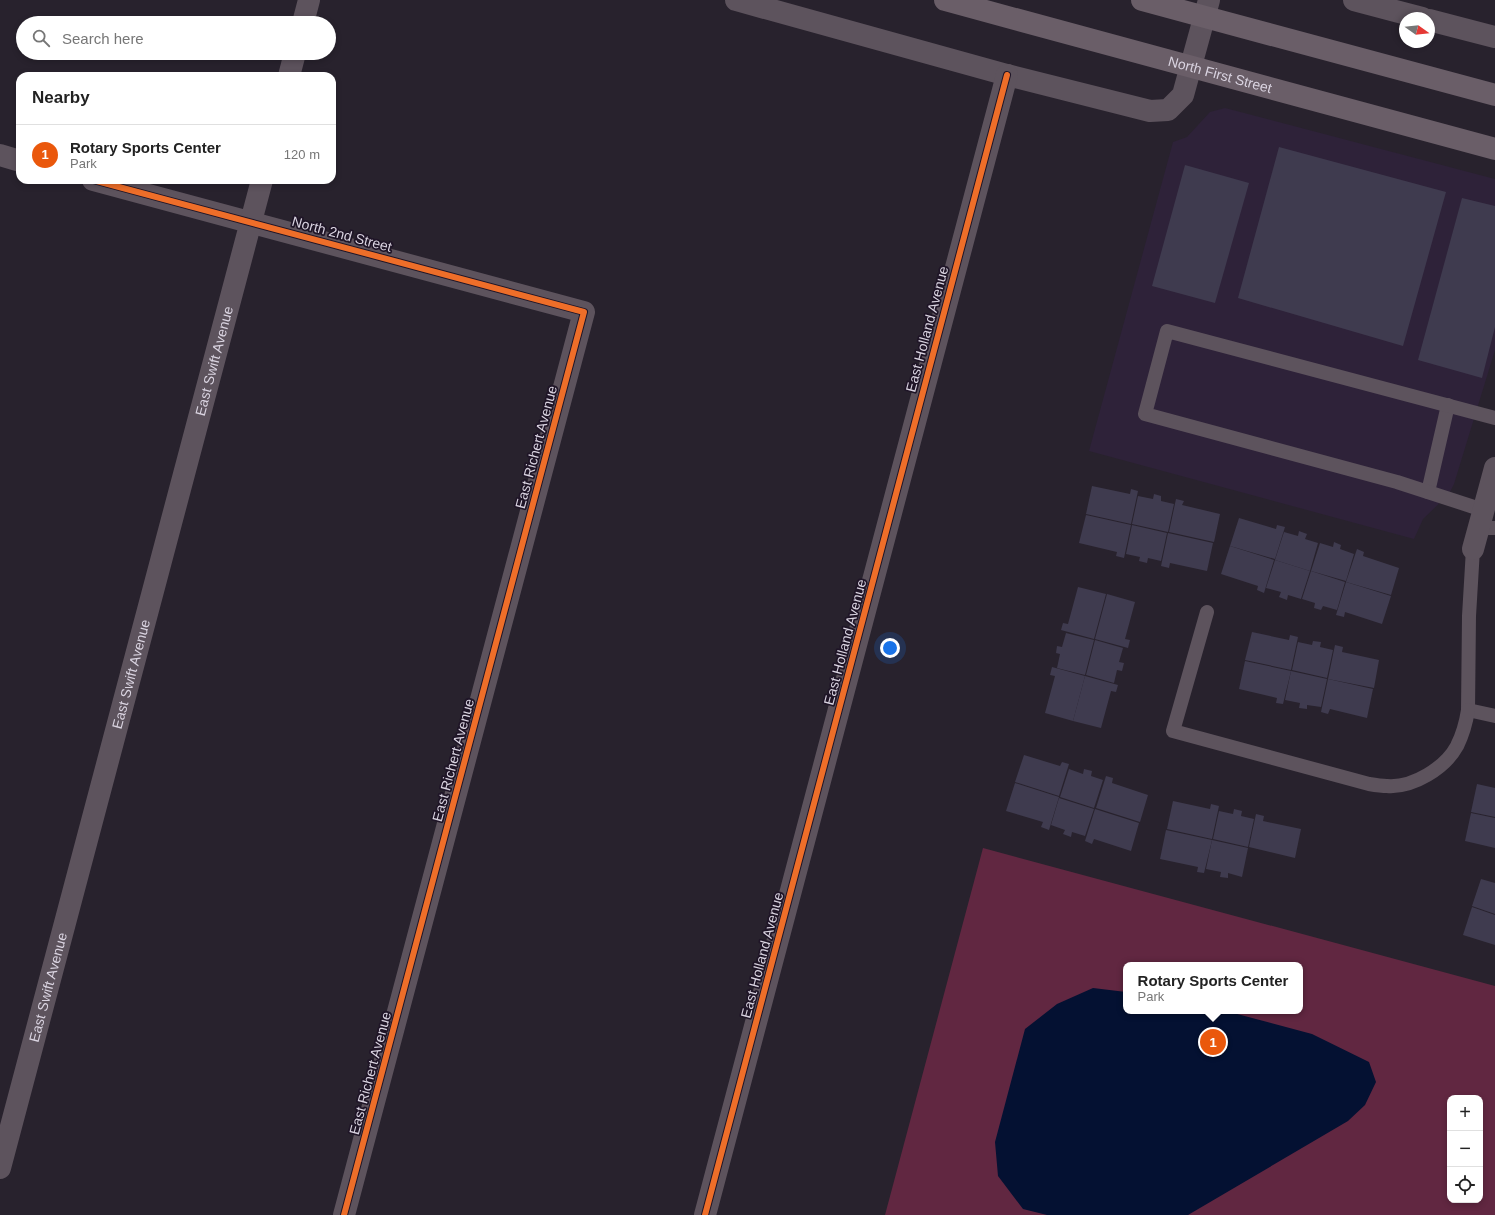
<!DOCTYPE html>
<meta charset="utf-8">
<style>
:root{--surface:#fff;--page:#f6f6f6;--text:#222;--muted:#767676;--line:#e0e0e0;--accent:#ea580c}
body{margin:0;font-family:Helvetica,sans-serif;background:var(--page);color:var(--text)}
.controls{position:absolute;right:12px;bottom:12px;display:grid;overflow:hidden;border-radius:8px;box-shadow:0 2px 6px #0003}
.controls button{width:36px;height:36px;display:grid;place-items:center;padding:0;border:0;border-bottom:1px solid var(--line);background:var(--surface);color:var(--text);font:20px sans-serif}
.compass{position:absolute;left:1399px;top:12px;width:36px;height:36px;border-radius:50%;background:var(--surface);box-shadow:0 2px 6px #0003;rotate:105deg}
.you{position:absolute;left:890px;top:648px;width:14px;height:14px;margin:-10px;border:3px solid #fff;border-radius:50%;background:#1a73e8;box-shadow:0 0 0 6px #1a73e833}
.badge{display:grid;place-items:center;width:26px;height:26px;border-radius:50%;background:var(--accent);color:#fff;font-size:13px;font-weight:700}
.pin{position:absolute;translate:-50% -50%;border:2px solid #fff;box-shadow:0 1px 4px #0006}
.popup{position:absolute;left:1123px;top:962px;width:180px;height:52px;box-sizing:border-box;display:grid;place-content:center;border-radius:8px;background:var(--surface);filter:drop-shadow(0 1px 3px #0005);font-size:13px;white-space:nowrap;color:var(--muted)}
.popup b{font-size:15px;color:var(--text)}
.popup::after{content:'';position:absolute;left:50%;top:100%;margin-left:-8px;border:8px solid transparent;border-top-color:var(--surface)}
.list{margin:0;padding:0;list-style:none}
h2{display:flex;justify-content:space-between;align-items:center;height:52px;margin:0;padding:0 16px;font-size:17px}
h2 small{font-size:13px;font-weight:400;color:var(--muted)}
.list li{display:grid;grid-template-columns:26px 1fr auto;gap:12px;align-items:center;box-sizing:border-box;height:60px;padding:0 16px;border-top:1px solid var(--line)}
.list b{display:block;font-size:15px;white-space:nowrap}
.list p{margin:0;font-size:13px;white-space:nowrap;color:var(--muted)}
.list em{font-size:13px;font-style:normal;color:var(--muted)}
.icon{flex:none;width:22px;height:22px;fill:none;stroke:currentColor;stroke-width:2;stroke-linecap:round;stroke-linejoin:round}
.map{position:relative;flex:none;width:1495px;height:1215px;overflow:hidden}
.search{position:absolute;background:var(--surface);box-shadow:0 2px 6px #0003;left:16px;top:16px;width:320px;height:44px;display:flex;align-items:center;gap:10px;box-sizing:border-box;padding:0 14px;border-radius:22px;color:var(--muted);font-size:15px}
.panel{position:absolute;background:var(--surface);box-shadow:0 2px 6px #0003;left:16px;top:72px;width:320px;height:112px;border-radius:12px}
.map>svg:first-child{display:block}
.built{fill:#2e2239}
.green{fill:#612741;fill-rule:evenodd}
.water{fill:#041132}
.building{fill:#3f3b4f}
.lines{fill:none;stroke-linecap:round;stroke-linejoin:round}
.service{stroke:#5d535d;stroke-width:14}
.minor{stroke:#5d535d;stroke-width:22}
.secondary{stroke:#6a5e68;stroke-width:22}
.cycleway-casing{stroke:#1f1527;stroke-width:8}
.cycleway{stroke:#ee6e29;stroke-width:6}
.labels{text-anchor:middle;stroke-width:3.5;stroke-linejoin:round;paint-order:stroke}
.street-label{font-size:14px;fill:#dad4e1;stroke:#1f1527}
</style>
<div class="map">
<svg width="1495" height="1215" viewBox="0 0 1495 1215">
<rect width="100%" height="100%" fill="#28222d"/>
<polygon class="built" points="1225,108 1495,179 1495,350 1454,484 1449,494 1423,519 1414,539 1089,451 1173,142 1187,137 1210,112"/>
<path class="green" d="M983,848L1495,986V1215H885ZM1126,965H1300V1011H1126ZM1450,1098H1480V1200H1450Z"/>
<polygon class="water" points="1093,988 1126,992 1126,1011 1226,1011 1312,1034 1369,1062 1376,1082 1365,1105 1348,1121 1188,1215 1047,1215 1023,1209 998,1176 995,1142 1025,1029 1057,1004"/>
<g class="building">
<polygon points="1279,147 1446,192 1403,346 1238,298"/>
<polygon points="1185,165 1249,183 1215,303 1152,286"/>
<polygon points="1462,198 1495,206 1495,327 1482,378 1418,360"/>
<polygon points="1092,486 1130,494 1131,489 1138,491 1131,524 1086,514"/>
<polygon points="1154,494 1161,496 1161,501 1174,504 1168,532 1132,524 1138,496 1153,499"/>
<polygon points="1176,499 1184,501 1182,505 1220,514 1214,542 1169,532"/>
<polygon points="1086,515 1131,525 1124,558 1116,556 1117,552 1079,543"/>
<polygon points="1239,518 1276,529 1277,525 1285,527 1275,559 1230,546"/>
<polygon points="1132,525 1167,533 1161,561 1148,558 1147,563 1139,561 1140,557 1126,554"/>
<polygon points="1299,531 1307,534 1305,539 1318,543 1310,571 1275,560 1284,532 1298,536"/>
<polygon points="1168,533 1213,543 1207,571 1170,563 1169,568 1161,566"/>
<polygon points="1334,542 1341,545 1340,549 1354,554 1346,581 1311,571 1320,543 1333,547"/>
<polygon points="1230,546 1274,560 1264,593 1257,590 1258,586 1221,574"/>
<polygon points="1357,549 1364,552 1363,556 1399,568 1391,595 1346,582"/>
<polygon points="1275,560 1310,571 1301,599 1288,595 1287,600 1279,597 1281,592 1266,588"/>
<polygon points="1311,571 1345,582 1337,610 1323,606 1321,610 1314,608 1315,603 1302,599"/>
<polygon points="1346,582 1391,596 1382,624 1345,612 1344,617 1336,615"/>
<polygon points="1078,587 1106,594 1094,639 1061,630 1063,623 1068,624"/>
<polygon points="1107,594 1135,602 1125,639 1130,640 1128,648 1095,639"/>
<polygon points="1252,632 1289,640 1290,635 1298,637 1291,670 1245,660"/>
<polygon points="1066,633 1094,640 1085,675 1057,668 1060,654 1056,653 1057,646 1062,647"/>
<polygon points="1095,640 1123,648 1119,662 1124,663 1122,671 1117,670 1114,683 1086,675"/>
<polygon points="1313,641 1321,642 1320,647 1333,650 1327,678 1292,670 1298,642 1312,645"/>
<polygon points="1335,645 1343,647 1342,652 1379,660 1374,688 1328,679"/>
<polygon points="1245,661 1291,671 1283,704 1276,703 1277,698 1239,689"/>
<polygon points="1052,667 1085,676 1073,721 1045,713 1055,676 1050,675"/>
<polygon points="1291,671 1327,679 1321,707 1307,705 1307,709 1299,708 1300,703 1285,700"/>
<polygon points="1085,676 1118,685 1116,692 1111,691 1101,728 1073,721"/>
<polygon points="1328,679 1373,689 1367,718 1330,709 1328,714 1321,712"/>
<polygon points="1024,755 1060,766 1062,762 1069,764 1059,796 1015,782"/>
<polygon points="1069,769 1083,774 1084,769 1092,771 1091,776 1103,780 1094,808 1060,797"/>
<polygon points="1106,776 1113,778 1112,783 1148,795 1140,822 1096,808"/>
<polygon points="1015,783 1059,797 1049,830 1041,827 1043,822 1006,811"/>
<polygon points="1477,784 1495,788 1495,817 1471,812"/>
<polygon points="1059,798 1094,809 1085,836 1072,832 1071,837 1063,834 1065,830 1051,825"/>
<polygon points="1173,801 1210,809 1211,804 1219,806 1212,839 1167,829"/>
<polygon points="1095,809 1139,823 1131,851 1094,839 1092,844 1085,841"/>
<polygon points="1234,809 1242,811 1241,816 1254,819 1248,847 1213,839 1219,811 1233,814"/>
<polygon points="1471,813 1495,818 1495,848 1465,841"/>
<polygon points="1256,814 1264,816 1263,821 1301,829 1295,858 1249,847"/>
<polygon points="1166,830 1212,840 1204,873 1197,872 1198,867 1160,859"/>
<polygon points="1212,840 1248,848 1242,877 1228,873 1228,878 1220,877 1221,872 1206,869"/>
<polygon points="1481,879 1495,883 1495,914 1472,906"/>
<polygon points="1472,907 1495,915 1495,945 1463,935"/>
</g>
<g class="lines">
<g class="service">
<polyline points="1428,492 1448,405"/>
<polyline points="1483,510 1397,482 1145,414 1167,331 1495,418"/>
<polyline points="1478,528 1495,528"/>
<polyline points="1473,549 1469,616 1468,710 1495,716"/>
<path d="M1207,612L1173,731L1369,784C1375,785 1381,786 1387,786C1413,788 1445,768 1457,746C1463,734 1466,723 1468,710"/>
</g>
<g class="minor">
<polyline points="736,0 1007,75 1150,111 1168,110 1183,95 1209,0"/>
<polyline points="1354,0 1422,18"/>
<polyline points="1429,20 1495,37"/>
<polyline points="303,23 309,0"/>
<polyline points="289,76 295,53"/>
<polyline points="0,155 20,161"/>
<polyline points="93,180 584,312 344,1215"/>
<polyline points="1473,549 1495,468"/>
<path id="s1" d="M0,1168L262,180"/>
<polyline points="705,1215 1007,75"/>
</g>
<g class="secondary">
<path id="s2" d="M945,0L1495,149"/>
<polyline points="1142,0 1495,95"/>
</g>
<g class="cycleway-casing">
<g id="cycleway">
<polyline points="93,180 584,312 344,1215"/>
<polyline points="705,1215 1007,75"/>
</g>
</g>
<use href="#cycleway" class="cycleway"/>
</g>
<g class="labels">
<g class="street-label">
<text dy="5" stroke="none"><textPath href="#s2" startOffset="285">North First Street</textPath></text>
<text transform="translate(342 234) rotate(15)" y="5">North 2nd Street</text>
<text transform="translate(927 329) rotate(-75)" y="5">East Holland Avenue</text>
<text dy="5" stroke="none"><textPath href="#s1" startOffset="835">East Swift Avenue</textPath></text>
<text transform="translate(536 447) rotate(-75)" y="5">East Richert Avenue</text>
<text transform="translate(845 642) rotate(-75)" y="5">East Holland Avenue</text>
<text dy="5" stroke="none"><textPath href="#s1" startOffset="511">East Swift Avenue</textPath></text>
<text transform="translate(453 760) rotate(-75)" y="5">East Richert Avenue</text>
<text transform="translate(762 955) rotate(-75)" y="5">East Holland Avenue</text>
<text dy="5" stroke="none"><textPath href="#s1" startOffset="187">East Swift Avenue</textPath></text>
<text transform="translate(370 1073) rotate(-75)" y="5">East Richert Avenue</text>
</g>
</g>
</svg>
<div class="controls">
<button>+</button>
<button>−</button>
<button><svg class="icon" aria-label="locate" viewBox="0 0 24 24"><circle cx="12" cy="12" r="6"/><path d="M12 2v4M12 18v4M2 12h4M18 12h4"/></svg></button>
</div>
<svg class="compass" viewBox="-18 -18 36 36"><path d="M0-13l5 13h-10z" fill="#e53935"/><path d="M0 13l5-13h-10z" fill="#767676"/></svg>
<div class="you"></div>
<div class="pin badge" style="left:1213px;top:1042px">1</div>
<div class="popup"><b>Rotary Sports Center</b>Park</div>
<div class="search"><svg class="icon" aria-label="search" viewBox="0 0 24 24"><circle cx="10" cy="10" r="6"/><path d="M15 15l6 6"/></svg>Search here</div>
<section class="panel">
<h2>Nearby<small></small></h2>
<ul class="list">
<li><span class="badge">1</span><div><b>Rotary Sports Center</b><p>Park</p></div><em>120 m</em></li>
</ul>
</section>
</div>
